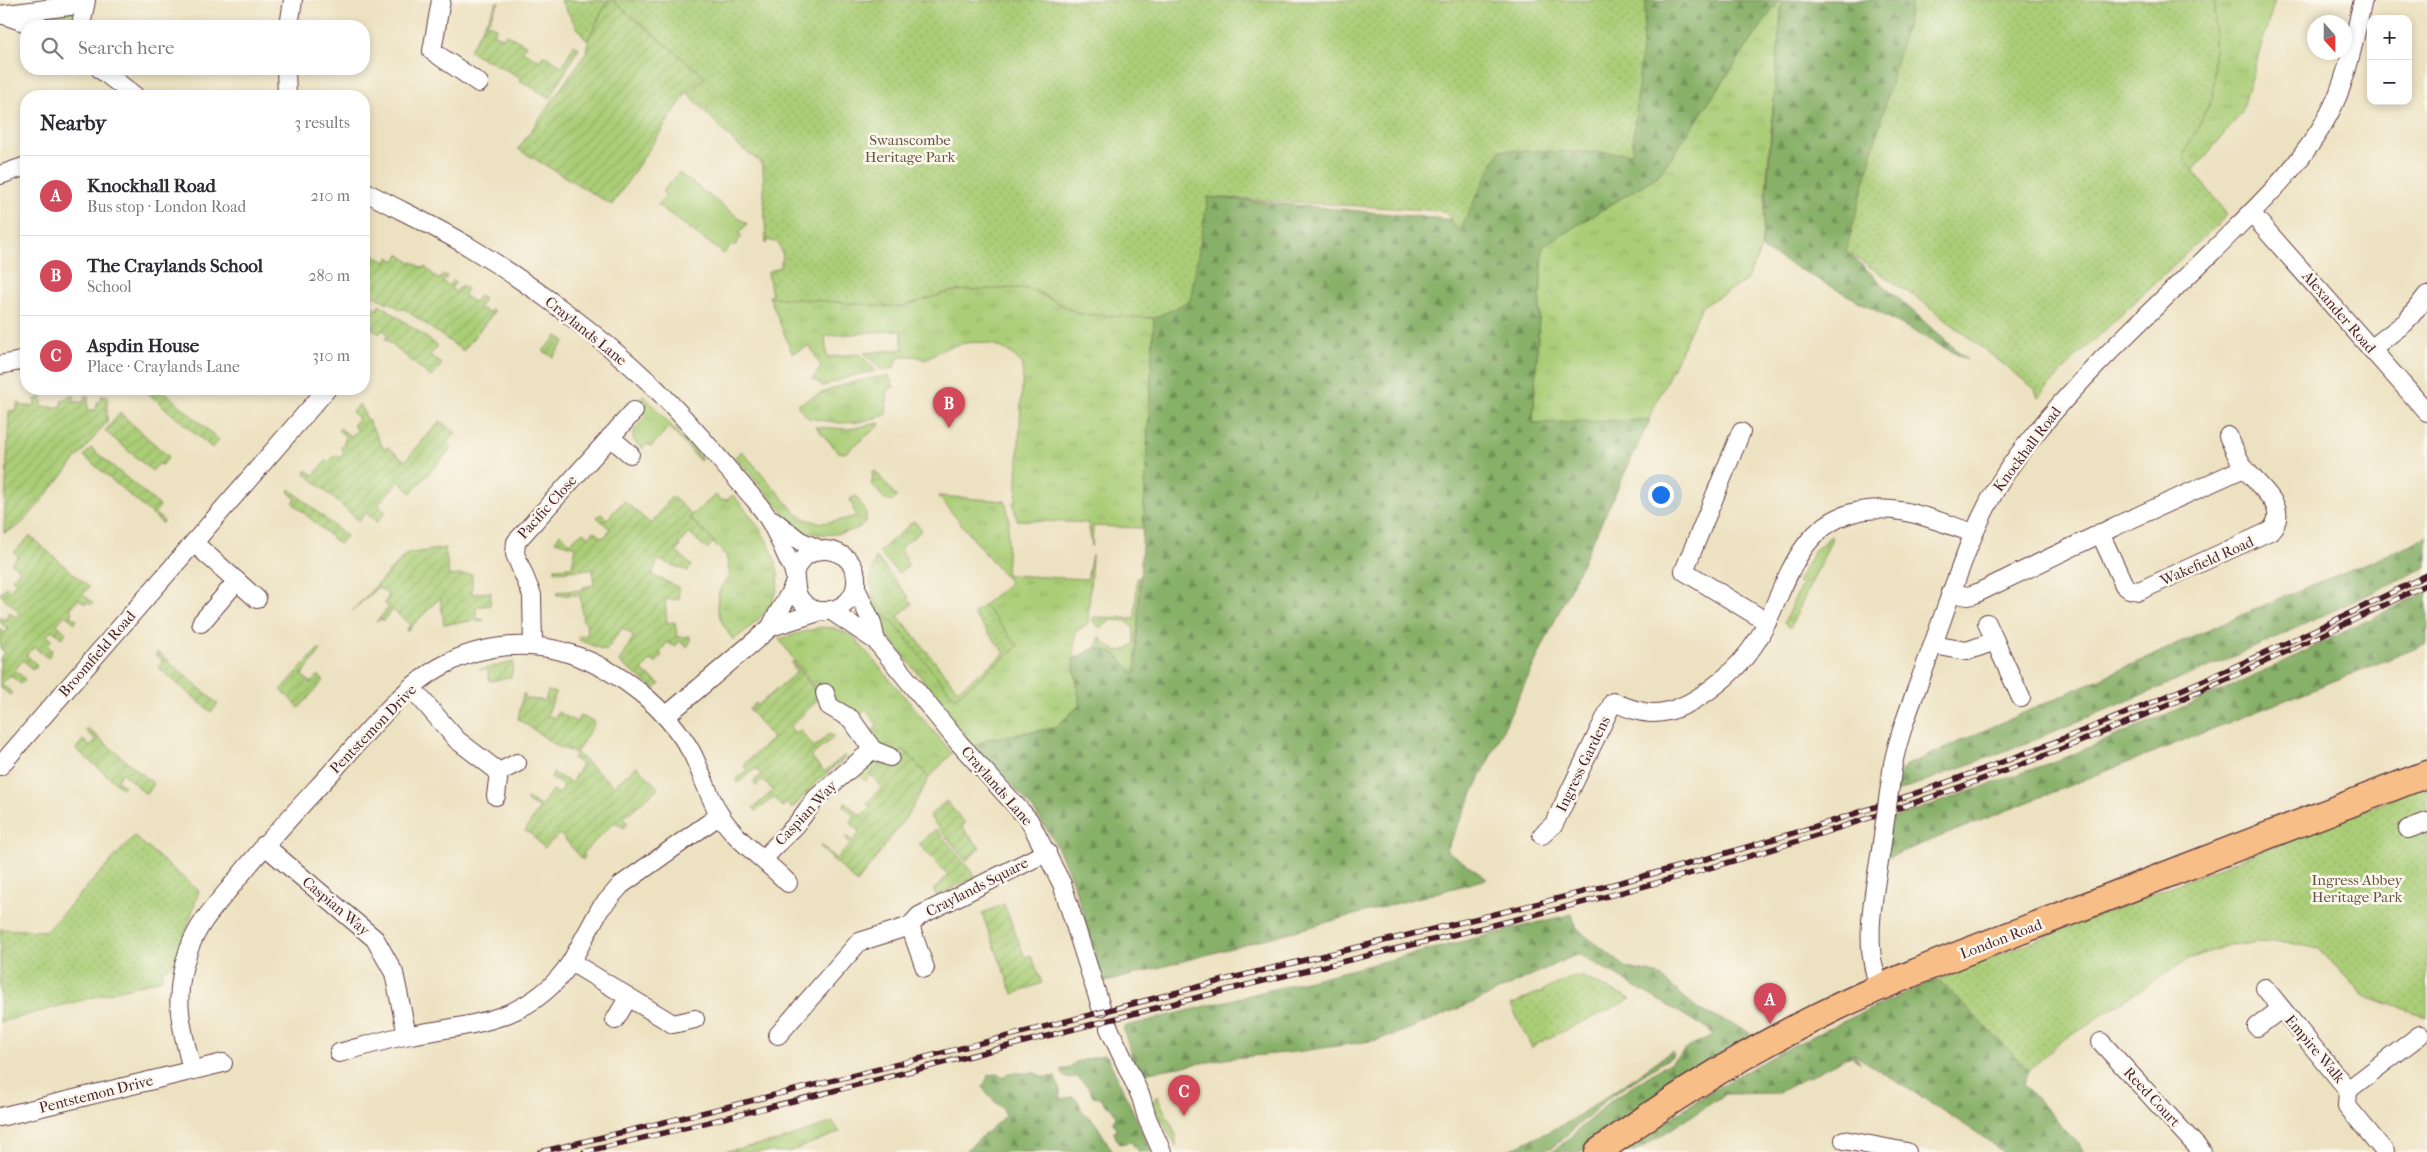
<!DOCTYPE html>
<meta charset="utf-8">
<style>
:root{--surface:#fff;--page:#f7f7f7;--text:#2b2b33;--muted:#7c7c81;--line:#e1e1e2;--accent:#d1495b}
body{margin:0;font-family:"IM FELL French Canon",serif;background:var(--page);color:var(--text)}
.controls{position:absolute;right:15px;top:15px;display:grid;overflow:hidden;border-radius:10px;box-shadow:0 2px 8px #0003}
.controls button{width:45px;height:45px;display:grid;place-items:center;padding:0;border:0;border-bottom:1px solid var(--line);background:var(--surface);color:var(--text);font:25px sans-serif}
.compass{position:absolute;left:2307px;top:15px;width:45px;height:45px;border-radius:50%;background:var(--surface);box-shadow:0 2px 8px #0003;rotate:159deg}
.you{position:absolute;left:1660px;top:494px;width:18px;height:18px;margin:-12px;border:4px solid #fff;border-radius:50%;background:#1a73e8;box-shadow:0 0 0 8px #1a73e833}
.badge{display:grid;place-items:center;width:32px;height:32px;border-radius:50%;background:var(--accent);color:#fff;font-size:16px;font-weight:700}
.pin{position:absolute;translate:-50% -41px;filter:drop-shadow(0 1px 2px #0008)}
.pin::after{content:'';position:absolute;top:26px;width:18px;height:15px;background:inherit;clip-path:polygon(0 0,100% 0,50% 100%)}
.list{margin:0;padding:0;list-style:none}
h2{display:flex;justify-content:space-between;align-items:center;height:65px;margin:0;padding:0 20px;font-size:21px}
h2 small{font-size:16px;font-weight:400;color:var(--muted)}
.list li{display:grid;grid-template-columns:32px 1fr auto;gap:15px;align-items:center;box-sizing:border-box;height:80px;padding:0 20px;border-top:1px solid var(--line)}
.list b{display:block;font-size:19px;white-space:nowrap}
.list p{margin:0;font-size:16px;white-space:nowrap;color:var(--muted)}
.list em{font-size:16px;font-style:normal;color:var(--muted)}
.icon{flex:none;width:28px;height:28px;fill:none;stroke:currentColor;stroke-width:2;stroke-linecap:round;stroke-linejoin:round}
.map{position:relative;flex:none;width:2427px;height:1152px;overflow:hidden}
.search{position:absolute;background:var(--surface);box-shadow:0 2px 8px #0003;left:20px;top:20px;width:350px;height:55px;display:flex;align-items:center;gap:12px;box-sizing:border-box;padding:0 18px;border-radius:20px;color:var(--muted);font-size:19px}
.panel{position:absolute;background:var(--surface);box-shadow:0 2px 8px #0003;left:20px;top:90px;width:350px;height:305px;border-radius:20px}
.map>svg:first-child{display:block}
.grass{fill:url(#grass-tufts);stroke:#7a7651}
.forest{fill:url(#forest-firs);stroke:#68684a}
.park{fill:url(#park-dots);stroke:#7a7651}
.garden{fill:url(#garden-furrows);stroke:#7a7651}
.pitch{fill:#aacd77;stroke:#7a7651}
.lines{fill:none;stroke-linecap:round;stroke-linejoin:round}
.minor-casing{stroke:#623c41;stroke-width:20}
.primary-casing{stroke:#623c41;stroke-width:29}
.minor{stroke:#fff;stroke-width:18}
.primary{stroke:#f7be87;stroke-width:26}
.rail-casing{stroke:#4a1f2b;stroke-width:5.5}
.rail{stroke:#fbf7ec;stroke-width:4;stroke-dasharray:11;stroke-linecap:butt}
.minor-bridge-casing{stroke:#623c41;stroke-width:20;stroke-linecap:butt}
.minor-bridge{stroke:#fff;stroke-width:18}
.labels{text-anchor:middle;stroke-width:5;stroke-linejoin:round;paint-order:stroke}
.park-label{font-size:15px;fill:#675342;stroke:#fbf7ec}
.street-label{font-size:15px;fill:#4a1f2b;stroke:#fbf7ec}
</style>
<div class="map">
<svg width="2427" height="1152" viewBox="0 0 2427 1152">
<defs>
<pattern id="grass-tufts" width="24" height="20" patternUnits="userSpaceOnUse" patternTransform="scale(1.25)"><rect width="24" height="20" fill="#aacd77"/><path d="M3 7l-1-3M5 7V3M7 7l1-3M15 17l-1-3M17 17v-4M19 17l1-3" fill="none" stroke="#94b067"/></pattern>
<pattern id="forest-firs" width="22" height="20" patternUnits="userSpaceOnUse" patternTransform="scale(1.25)"><rect width="22" height="20" fill="#87b068"/><path d="M5 1l3.5 6h-7zM16 11l3.5 6h-7z" fill="#708f56"/></pattern>
<pattern id="park-dots" width="8" height="8" patternUnits="userSpaceOnUse" patternTransform="scale(1.25)"><rect width="8" height="8" fill="#aacd77"/><path d="M2 2h.1M6 6h.1" fill="none" stroke="#94b067" stroke-width="1.8" stroke-linecap="round"/></pattern>
<pattern id="garden-furrows" width="10" height="10" patternUnits="userSpaceOnUse" patternTransform="scale(1.25)"><rect width="10" height="10" fill="#aacd77"/><path d="M-1 1l2-2M0 10L10 0M9 11l2-2" fill="none" stroke="#94b067"/></pattern>
</defs>
<rect width="100%" height="100%" fill="#fbf7ec"/>
<filter id="ink" filterUnits="userSpaceOnUse"><feTurbulence type="fractalNoise" baseFrequency=".02" numOctaves="2"/><feDisplacementMap in="SourceGraphic" scale="10" xChannelSelector="R" yChannelSelector="G"/><feConvolveMatrix kernelMatrix="1 2 1 2 8 2 1 2 1" color-interpolation-filters="sRGB"/></filter>
<filter id="wash" filterUnits="userSpaceOnUse"><feTurbulence type="fractalNoise" baseFrequency=".0096" numOctaves="4" result="noise"/><feDisplacementMap in="SourceGraphic" scale="20" xChannelSelector="R" yChannelSelector="G"/><feGaussianBlur stdDeviation="1.12" result="paint"/><feColorMatrix in="noise" values="0 0 0 0 0 0 0 0 0 0 0 0 0 0 0 0 0 1.4 0 .05"/><feComposite in="paint" operator="in"/></filter>
<g filter="url(#wash)">
<rect width="100%" height="100%" fill="#ece1c0"/>
<g class="grass">
<polygon points="1779,0 1782,0 1761,249 1746,281 1702,306 1648,420 1533,423 1543,246 1659,175"/>
<polygon points="2215,0 2275,0 2241,114 2193,171 2183,155 2213,97"/>
<polygon points="75,11 73,26 50,26 28,16"/>
<path d="M991,288L1030,289L1079,314L1154,318L1143,528L1093,526L1092,546L1088,523L1017,520L1013,502H1016L1023,365C998,333 955,338 925,360C916,355 904,354 896,360L894,368L881,370L864,353L903,349L901,330L825,336L827,357L860,354L876,371L851,376L823,386L813,379L821,367L810,346L792,353L769,296L900,307L952,291Z"/>
<path d="M889,376L894,387L888,388L886,415L859,422L840,423L808,418L797,405C826,389 857,379 889,376Z"/>
<path d="M643,395L702,459L700,461L669,427L651,447L648,444L642,448C624,436 637,427 646,415L634,404Z"/>
<polygon points="879,423 880,425 845,453 838,452 816,427 848,429"/>
<path d="M742,451L796,513C815,528 835,522 856,516L850,499L856,496L866,512V522C853,537 814,537 798,529L735,457Z"/>
<polygon points="875,471 897,497 892,502 884,498 871,484 873,479 872,472"/>
<path d="M716,495L720,500H727L733,495C755,520 792,565 773,600C764,618 748,629 733,640C717,618 709,597 730,575L726,556L713,543L714,541L689,517Z"/>
<path d="M938,496L1005,501L1009,518L1006,575L1087,579L1092,555L1088,623L1076,632L1073,659L1080,705L1055,728L987,739L974,747L934,700L936,696L886,634C881,625 869,605 873,597L955,698L1018,646L984,605L1010,583Z"/>
<polygon points="914,521 922,530 900,548 907,559 905,561 909,565 898,573 879,552"/>
<polygon points="1831,536 1831,541 1790,628 1784,622 1801,586 1797,582 1815,550"/>
<path d="M1137,578H1141L1135,676L1115,653L1095,648L1100,637C1110,650 1121,657 1134,643V629L1126,621L1111,620L1101,628L1093,622V617L1135,618Z"/>
<polygon points="821,627 835,628 853,636 952,753 929,778 904,749 896,756 883,750 869,733 878,726 866,710 857,717 818,693 779,639"/>
<polygon points="879,760 884,762 865,781 859,775 855,778 849,773"/>
<polygon points="1157,1096 1176,1135 1176,1146 1152,1103"/>
<polygon points="833,1122 840,1132 789,1152 722,1152 782,1140"/>
</g>
<g class="forest">
<path d="M1646,0H1779L1659,175L1543,246L1533,423L1650,420L1446,850L1487,879L1102,983C1088,932 1076,876 1048,831C1029,800 1000,773 974,747L987,739L1055,728L1080,705L1073,659L1095,648L1115,653L1135,675L1154,318L1190,301L1208,197L1454,220L1500,150L1632,153Z"/>
<polygon points="1782,0 1913,0 1846,251 1967,360 1762,249"/>
<polygon points="2427,535 2427,567 2238,655 2026,743 1888,795 1891,781 1907,765 2285,596 2411,545"/>
<polygon points="2427,591 2427,644 1879,861 1885,821 2067,757 2255,676"/>
<polygon points="1572,914 1577,929 1627,968 1657,974 1699,1010 1742,1028 1754,1037 1640,1107 1580,1152 1550,1152 1559,1147 1613,1099 1672,1061 1692,1045 1713,1035 1708,1029 1581,955 1573,956 1481,999 1404,1031 1377,1040 1296,1052 1232,1058 1137,1074 1123,1027"/>
<path d="M1938,979L2029,1071L2024,1085L2085,1152H2003L1976,1132L1852,1053L1861,1063L1851,1057H1847L1777,1093L1726,1094L1635,1152H1624C1649,1133 1675,1114 1702,1097C1777,1050 1858,1014 1938,979Z"/>
<polygon points="1672,1051 1674,1055 1612,1095 1553,1147 1539,1152 1530,1152 1524,1149 1518,1152 1505,1152 1569,1122"/>
<polygon points="1103,1055 1107,1056 1152,1152 1139,1152 1131,1142 1119,1144 1114,1133 1116,1129 1113,1122 1116,1115 1112,1109 1105,1105 1102,1099 1093,1096 1088,1087 1077,1077 1066,1078 1061,1072 1062,1069 1068,1069 1076,1062"/>
<path d="M1008,1073H1035L1043,1077H1055L1060,1090L1061,1099L1073,1097L1078,1101L1082,1111L1095,1122L1113,1152H964L1005,1116C1004,1104 986,1099 983,1086L989,1075L998,1074L1003,1078Z"/>
</g>
<g class="park">
<polygon points="560,0 608,0 588,40 584,38"/>
<polygon points="612,0 1646,0 1632,153 1500,150 1459,231 1445,211 1208,197 1190,301 1154,318 1079,314 1036,291 1023,288 952,291 900,307 772,297 768,272 780,267 783,257 779,243 767,240 766,244 763,167 760,162 735,143 687,92 705,77"/>
<polygon points="1913,0 2215,0 2213,97 2183,156 2227,215 2074,359 2038,398 2035,389 1923,302 1846,251"/>
<polygon points="876,557 909,597 908,599 912,604 898,616 958,690 1005,653 973,614 984,605 1018,646 955,698 874,600 870,580"/>
<polygon points="2427,785 2427,1017 2363,995 2319,949 2287,942 2229,945 2188,959 2057,1044 2029,1071 1938,979"/>
<polygon points="134,836 199,891 176,961 163,971 162,979 0,1022 0,929 46,931"/>
<polygon points="1575,976 1583,977 1631,999 1534,1045 1532,1048 1511,1005"/>
</g>
<g class="garden">
<polygon points="608,0 612,0 705,77 687,92 612,205 518,149 586,53 588,40"/>
<polygon points="498,1 499,2 487,23 497,28 493,34 504,38 506,34 526,45 522,51 540,61 543,55 562,66 574,45 579,48 550,98 519,80 520,77 469,51"/>
<polygon points="364,249 386,262 389,257 395,261 399,254 411,263 413,262 422,268 425,267 439,280 443,274 447,276 443,282 449,286 453,280 456,282 451,289 456,292 461,285 467,289 463,295 474,302 479,296 484,299 479,307 489,313 491,310 494,312 463,351 403,308 401,310 388,301 387,303 373,295 368,303 377,309 380,304 438,346 430,355 442,364 431,377 385,339 388,334 383,330 379,334 364,321"/>
<polygon points="557,336 565,341 553,357 543,351"/>
<polygon points="143,389 162,389 219,440 212,448"/>
<polygon points="68,396 74,396 74,402 84,402 85,396 88,396 88,410 96,410 97,402 101,401 101,396 107,396 107,422 28,517 19,526 4,533 9,411 17,410 17,403 20,403 21,406 35,406 35,399 42,397 42,407 61,407 62,400 66,400"/>
<polygon points="359,404 384,449 388,447 405,461 440,421 456,433 447,443 452,448 411,493 399,481 378,504 386,512 377,522 366,513 359,521 305,473 307,470 314,475 327,460 329,462 335,455 339,458 344,452 341,449 346,437 338,430 340,428 350,436 358,430 353,426 359,418 352,412"/>
<polygon points="120,413 169,457 162,465 159,464 152,471 105,431"/>
<polygon points="91,448 160,506 154,513 164,521 162,523 84,456"/>
<polygon points="290,489 346,536 339,544 293,503 296,499 288,492"/>
<polygon points="672,496 692,515 689,518 714,541 707,549 689,533 679,544 680,546 676,551 691,565 688,571 658,560 652,575 678,587 679,599 665,600 667,623 675,622 677,637 690,636 690,642 687,647 679,641 675,647 667,642 660,653 662,655 656,663 650,660 642,671 660,684 655,689 619,662 634,636 622,628 606,651 579,640 578,637 587,635 586,622 583,621 580,595 557,595 557,592 583,590 583,587 594,585 593,569 555,572 555,568 572,567 576,547 555,541 560,533 570,543 583,532 589,537 594,531 601,537 605,537 610,529 597,517 601,514 607,519 624,501 651,524"/>
<polygon points="30,536 89,587 83,594 93,603 91,605 87,602 85,604 79,599 70,609 73,613 71,615 77,620 75,623 65,615 57,624 66,633 62,638 52,630 47,635 52,640 47,645 52,650 48,658 34,647 26,655 37,665 33,670 23,660 15,670 25,679 21,684 10,675 2,684 12,693 10,695 0,687 0,658 5,652 0,648 0,629 5,633 8,629 0,622 0,616 5,620 9,612 16,617 19,612 0,594 6,587 10,590 16,583 12,579 20,570 11,563 18,556 14,552"/>
<path d="M445,548L449,576L472,574V594L491,592L490,605L476,607L477,619L484,620L444,624L440,598L407,631L406,630L410,625L393,610L383,621L381,619L376,622L389,607L384,603L388,598C388,593 382,588 377,588L352,611L406,554Z"/>
<polygon points="318,649 321,650 302,675 311,683 318,675 324,680 299,708 281,690"/>
<polygon points="158,652 218,704 211,712 158,667 163,661 155,655"/>
<polygon points="793,661 820,698 790,727 795,733 800,730 814,747 829,734 834,737 811,756 824,772 845,755 847,757 816,782 792,809 787,803 782,807 774,797 756,811 753,808 773,791 764,780 756,786 753,782 761,775 756,768 738,783 735,780 747,770 743,764 773,738 749,709 756,703 758,705 797,672 791,663"/>
<polygon points="514,662 511,677 490,681 487,668 479,670"/>
<path d="M548,691L556,693L547,715L555,718L558,712L576,722L580,716L593,721L594,724L576,753L614,786L637,766L658,788L623,818L628,824L624,828L615,822C603,832 595,842 583,853L585,855L583,860L560,834L544,848L531,834L525,831L539,809L528,802L527,798L541,806L552,790L560,794L564,786L551,778L553,773L571,783L582,764L573,758L576,753L557,746L518,719L523,694H525V698L545,701Z"/>
<polygon points="87,728 154,784 146,794 122,773 117,780 124,786 122,788 76,749 83,740 90,746 96,740 85,730"/>
<polygon points="904,749 929,778 910,812 857,883 821,848 821,845 836,859 851,844 845,837 846,836 852,841 860,833 850,822 855,817 843,805 846,805 845,802 861,816 870,807 867,803 882,787 870,775 884,762 889,763"/>
<polygon points="946,801 965,823 962,827 980,848 966,861 929,816"/>
<polygon points="936,829 976,877 937,896 933,890 948,875 919,844"/>
<polygon points="1004,904 1025,957 1031,955 1042,983 1013,994 982,914"/>
</g>
<polygon class="pitch" points="679,173 747,224 739,233 742,236 734,247 731,245 724,254 658,205 666,195 662,192"/>
</g>
<g filter="url(#ink)">
<g class="lines">
<g class="minor-casing">
<g id="minor">
<polyline points="441,0 432,51 479,83"/>
<polyline points="0,15 85,4"/>
<polyline points="7,16 35,26"/>
<polyline points="81,26 86,0"/>
<polyline points="289,26 293,0"/>
<polyline points="100,69 135,96"/>
<polyline points="286,69 287,96"/>
<polyline points="0,175 26,166"/>
<path d="M364,191C399,210 437,227 471,248C531,284 599,335 650,383C688,419 720,461 755,500C771,519 777,535 787,557C789,562 793,567 794,572C797,585 793,596 807,606C823,618 850,608 855,589C865,550 808,533 794,573"/>
<polyline points="2251,213 2427,412"/>
<polyline points="2371,349 2406,322 2427,295"/>
<polyline points="0,365 26,360"/>
<polyline points="1741,432 1684,571 1767,622"/>
<polyline points="610,437 630,454"/>
<polyline points="773,520 800,541 821,550"/>
<path d="M2100,533L2124,585L2129,589L2139,591L2270,531C2293,507 2256,486 2244,467C2237,458 2233,446 2228,436"/>
<polyline points="194,543 257,599"/>
<polyline points="856,588 872,623 876,641"/>
<polyline points="1950,593 1968,596 1975,594 2118,525 2244,468"/>
<polyline points="830,610 876,641 959,743 1029,820 1062,884 1101,1007"/>
<polyline points="201,623 237,581"/>
<polyline points="1987,623 1995,641"/>
<path d="M771,627C777,612 788,599 794,584"/>
<polyline points="1933,645 1967,651 1995,641 2021,698"/>
<polyline points="533,646 532,595 515,554 516,542 634,411"/>
<polyline points="411,687 457,740 499,772"/>
<polyline points="825,693 829,706 851,719 873,750 890,757"/>
<polyline points="666,716 771,627 822,611"/>
<path d="M1893,764C1901,725 1918,687 1931,650C1956,582 1975,512 2019,454C2075,381 2144,318 2210,254C2253,210 2300,169 2329,114C2348,79 2354,38 2363,0"/>
<polyline points="0,766 327,389"/>
<polyline points="496,796 499,772 517,763"/>
<polyline points="2408,829 2427,822"/>
<path d="M1542,835L1554,824L1613,702C1626,707 1639,713 1653,713C1691,713 1739,670 1758,639C1785,593 1794,529 1852,513C1894,501 1934,520 1973,533"/>
<polyline points="264,845 375,939 394,973 407,1035"/>
<polyline points="763,859 796,825 816,798 872,750"/>
<polyline points="910,926 925,968"/>
<path d="M1880,987C1862,947 1874,892 1881,850"/>
<polyline points="2265,988 2348,1090 2347,1106 2385,1152"/>
<polyline points="695,1019 673,1024 571,962 600,909 621,885 720,815"/>
<polyline points="615,1020 628,998"/>
<polyline points="2257,1027 2281,1009"/>
<polyline points="1109,1028 1141,1097 1147,1118 1162,1152"/>
<polyline points="778,1035 859,942 910,926 919,916 1047,852"/>
<polyline points="2101,1042 2202,1152"/>
<path d="M339,1053C362,1047 386,1039 410,1035C473,1024 531,1022 571,962"/>
<path d="M192,1070C181,1025 172,998 188,952C196,927 213,908 230,888C261,848 295,812 329,775C362,739 401,687 444,665C481,644 531,640 571,654C621,671 666,707 692,753C702,773 708,796 720,815C735,840 768,862 788,883"/>
<polyline points="2348,1090 2420,1035"/>
<polyline points="0,1117 223,1063"/>
<polyline points="1844,1140 1907,1152"/>
</g>
</g>
<g class="primary-casing">
<path id="primary" d="M1598,1152C1666,1102 1737,1057 1813,1019C1901,974 1996,941 2088,905C2201,861 2314,818 2427,774"/>
</g>
<use href="#minor" class="minor"/>
<use href="#primary" class="primary"/>
<g class="rail-casing">
<g id="rail">
<path d="M540,1152C762,1099 984,1043 1205,985C1388,938 1573,899 1754,845C1986,777 2211,684 2427,575"/>
<path d="M584,1152C795,1103 1005,1046 1215,993C1410,944 1607,902 1798,841C1875,816 1953,791 2028,762C2164,710 2296,649 2427,584"/>
</g>
</g>
<use href="#rail" class="rail"/>
<g class="minor-bridge-casing">
<polyline id="minor-bridge" points="1881,850 1893,764"/>
</g>
<use href="#minor-bridge" class="minor-bridge"/>
</g>
</g>
<g class="labels">
<g class="park-label">
<text x="910" y="145">Swanscombe<tspan x="910" dy="17">Heritage Park</tspan></text>
<text x="2357" y="885">Ingress Abbey<tspan x="2357" dy="17">Heritage Park</tspan></text>
</g>
<g class="street-label">
<text transform="translate(2339 312) rotate(49)" y="5">Alexander Road</text>
<text transform="translate(586 331) rotate(39)" y="5">Craylands Lane</text>
<text transform="translate(2027 449) rotate(-53)" y="5">Knockhall Road</text>
<text transform="translate(547 507) rotate(-48)" y="5">Pacific Close</text>
<text transform="translate(2207 561) rotate(-24)" y="5">Wakefield Road</text>
<text transform="translate(97 654) rotate(-49)" y="5">Broomfield Road</text>
<text transform="translate(373 729) rotate(-46)" y="5">Pentstemon Drive</text>
<text transform="translate(1583 764) rotate(-64)" y="5">Ingress Gardens</text>
<text transform="translate(997 786) rotate(49)" y="5">Craylands Lane</text>
<text transform="translate(806 813) rotate(-47)" y="5">Caspian Way</text>
<text transform="translate(977 887) rotate(-27)" y="5">Craylands Square</text>
<text transform="translate(336 906) rotate(40)" y="5">Caspian Way</text>
<text transform="translate(2001 939) rotate(-21)" y="5">London Road</text>
<text transform="translate(2315 1049) rotate(50)" y="5">Empire Walk</text>
<text transform="translate(96 1094) rotate(-14)" y="5">Pentstemon Drive</text>
<text transform="translate(2152 1097) rotate(47)" y="5">Reed Court</text>
</g>
</g>
</svg>
<div class="controls">
<button>+</button>
<button>−</button>
</div>
<svg class="compass" viewBox="-18 -18 36 36"><path d="M0-13l5 13h-10z" fill="#e53935"/><path d="M0 13l5-13h-10z" fill="#7c7c81"/></svg>
<div class="you"></div>
<div class="pin badge" style="left:1770px;top:1024px">A</div>
<div class="pin badge" style="left:949px;top:428px">B</div>
<div class="pin badge" style="left:1184px;top:1116px">C</div>
<div class="search"><svg class="icon" aria-label="search" viewBox="0 0 24 24"><circle cx="10" cy="10" r="6"/><path d="M15 15l6 6"/></svg>Search here</div>
<section class="panel">
<h2>Nearby<small>3 results</small></h2>
<ul class="list">
<li><span class="badge">A</span><div><b>Knockhall Road</b><p>Bus stop · London Road</p></div><em>210 m</em></li>
<li><span class="badge">B</span><div><b>The Craylands School</b><p>School</p></div><em>280 m</em></li>
<li><span class="badge">C</span><div><b>Aspdin House</b><p>Place · Craylands Lane</p></div><em>310 m</em></li>
</ul>
</section>
</div>
